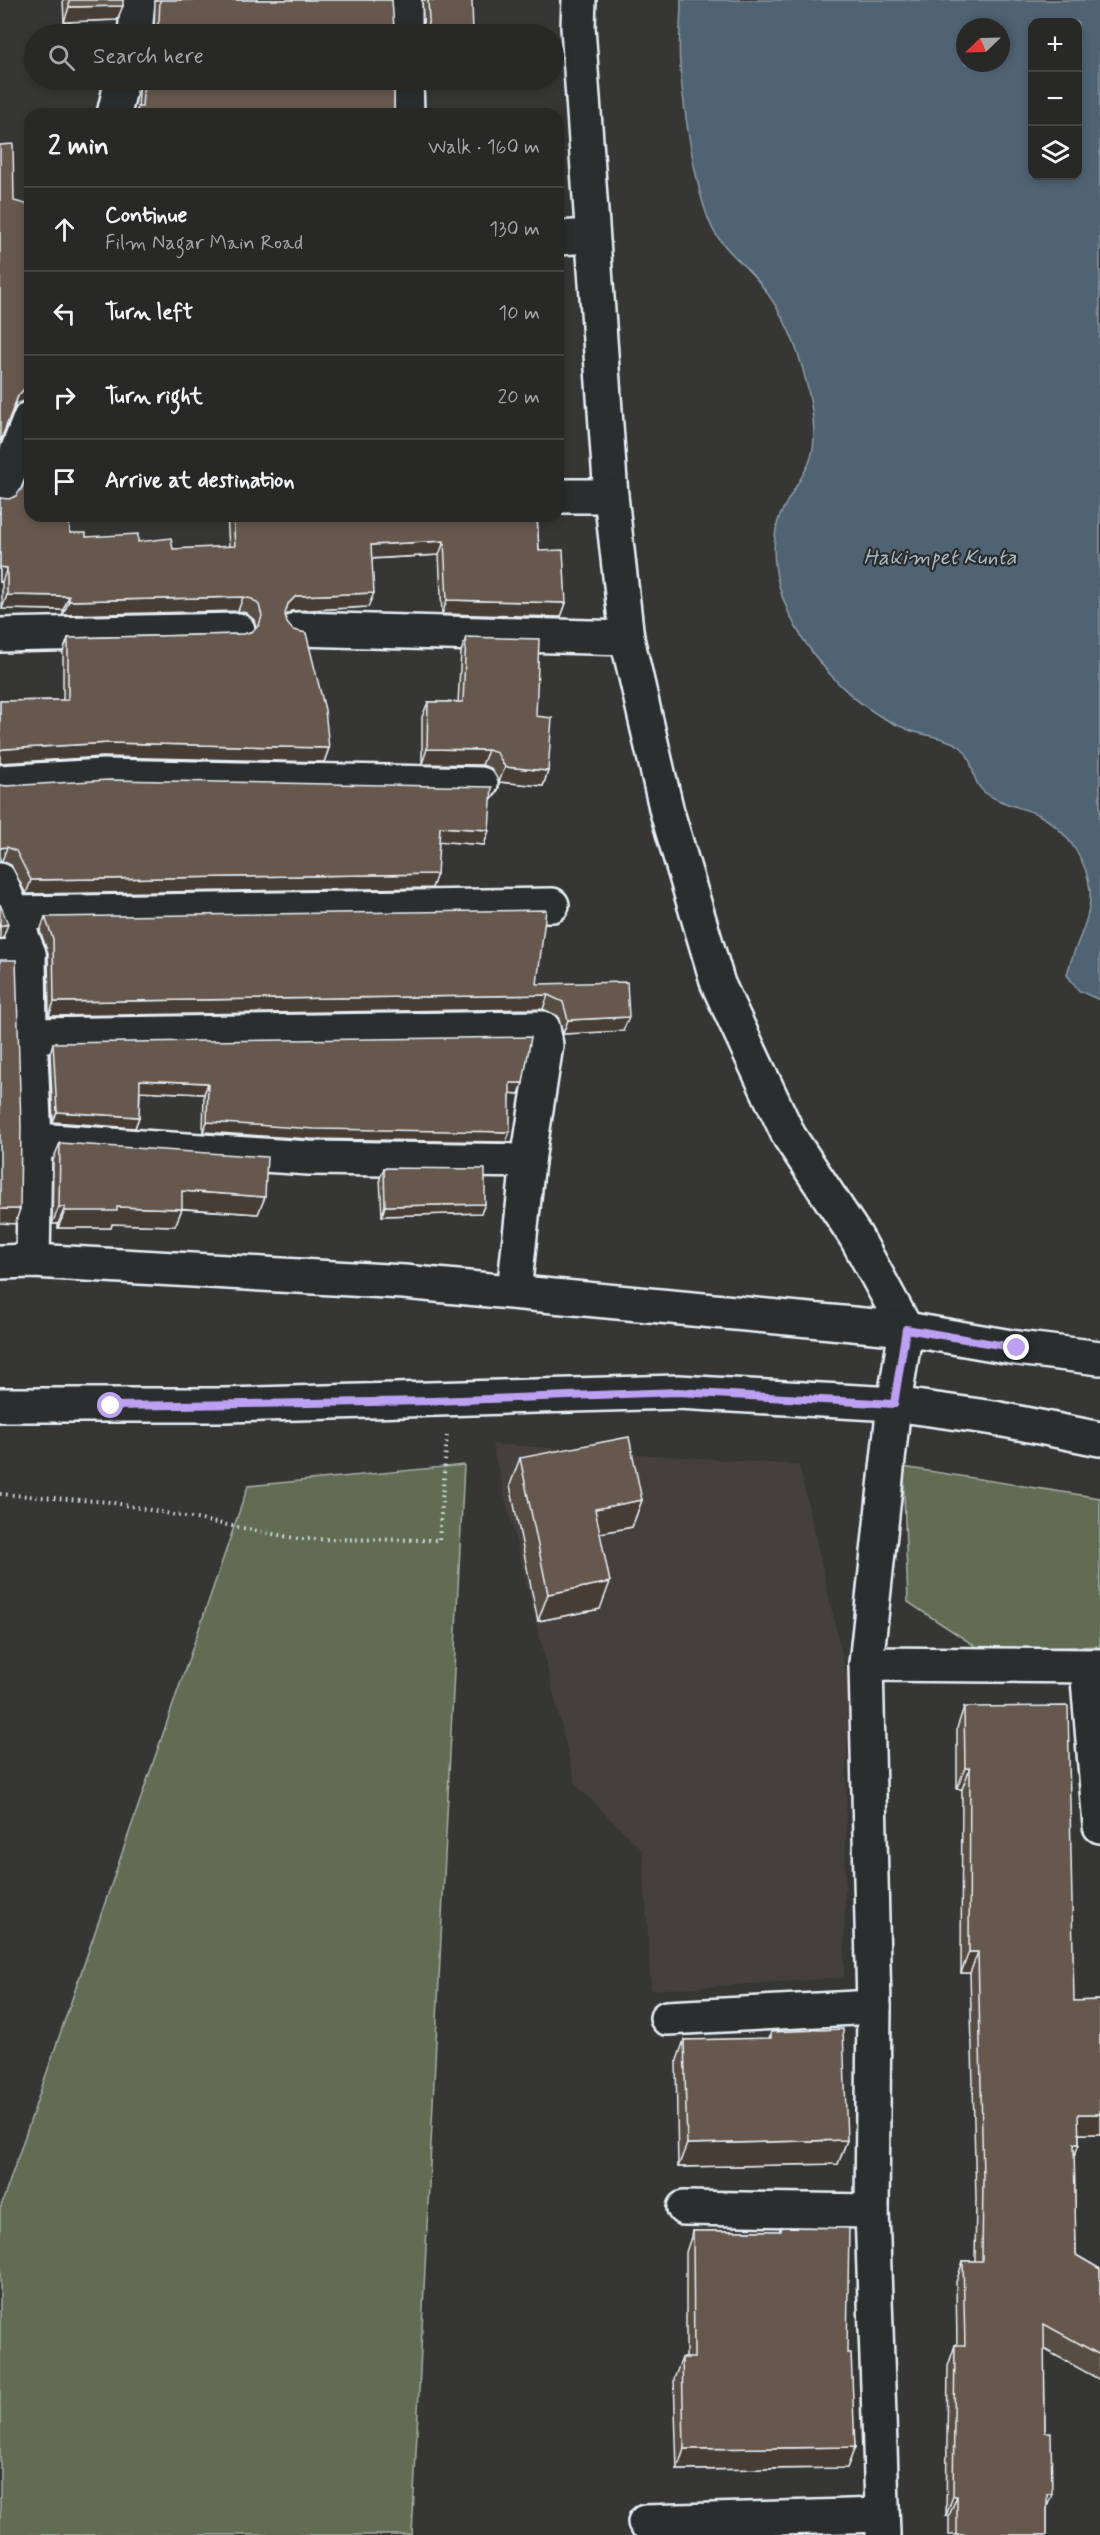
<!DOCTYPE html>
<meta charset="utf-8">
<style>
:root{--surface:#282827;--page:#343433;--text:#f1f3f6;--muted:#a5a6a7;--line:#444}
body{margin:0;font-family:Mynerve,sans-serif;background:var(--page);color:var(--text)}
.controls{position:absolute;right:18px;top:18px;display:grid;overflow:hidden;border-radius:12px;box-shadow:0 3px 9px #0003}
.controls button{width:54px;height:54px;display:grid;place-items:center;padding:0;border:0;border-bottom:2px solid var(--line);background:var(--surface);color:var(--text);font:30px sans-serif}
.compass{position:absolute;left:956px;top:18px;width:54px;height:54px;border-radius:50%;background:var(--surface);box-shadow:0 3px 9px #0003;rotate:247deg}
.stop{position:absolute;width:18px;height:18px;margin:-14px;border:4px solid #bca0f2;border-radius:50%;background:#fff}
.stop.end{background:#bca0f2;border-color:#fff;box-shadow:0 2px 6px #0008}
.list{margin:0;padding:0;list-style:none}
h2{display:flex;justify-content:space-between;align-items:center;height:78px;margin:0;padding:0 24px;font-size:26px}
h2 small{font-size:20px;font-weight:400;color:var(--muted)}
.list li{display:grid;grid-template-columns:39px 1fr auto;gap:18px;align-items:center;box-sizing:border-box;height:84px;padding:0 24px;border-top:2px solid var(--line)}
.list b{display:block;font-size:22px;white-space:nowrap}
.list p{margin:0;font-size:20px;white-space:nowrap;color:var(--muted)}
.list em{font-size:20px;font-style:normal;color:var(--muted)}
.icon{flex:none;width:33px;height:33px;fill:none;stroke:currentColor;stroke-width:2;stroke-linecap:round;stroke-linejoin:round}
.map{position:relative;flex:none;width:1100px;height:2535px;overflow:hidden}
.search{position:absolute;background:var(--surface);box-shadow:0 3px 9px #0003;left:24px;top:24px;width:540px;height:66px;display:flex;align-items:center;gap:15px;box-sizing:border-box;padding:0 21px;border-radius:33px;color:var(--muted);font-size:22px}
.panel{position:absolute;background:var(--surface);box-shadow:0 3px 9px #0003;left:24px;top:108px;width:540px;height:414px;border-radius:18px}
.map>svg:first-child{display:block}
.built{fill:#44403c}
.green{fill:#626c53;stroke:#a5aea6;stroke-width:1.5}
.water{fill:#4f6473;stroke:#8c9ca8;stroke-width:1.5;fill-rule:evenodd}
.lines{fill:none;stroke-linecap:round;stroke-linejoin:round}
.minor-casing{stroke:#e8f1f8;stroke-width:38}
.secondary-casing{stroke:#e8f1f8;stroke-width:38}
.path{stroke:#e8f1f8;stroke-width:4;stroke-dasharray:1.5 4.5;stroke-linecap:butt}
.minor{stroke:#2a2d2e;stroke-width:33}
.secondary{stroke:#2a2d2e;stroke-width:33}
.wall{fill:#584d42;stroke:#e8f1f8;stroke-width:1.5}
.shaded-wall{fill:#473e36;stroke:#e8f1f8;stroke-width:1.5}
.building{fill:#66594d;stroke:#e8f1f8;stroke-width:1.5}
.route{stroke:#bca0f2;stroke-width:8}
.labels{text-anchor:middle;stroke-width:4.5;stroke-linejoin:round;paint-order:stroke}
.water-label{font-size:22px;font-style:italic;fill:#abb9c3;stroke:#2a2d2e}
</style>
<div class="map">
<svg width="1100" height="2535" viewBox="0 0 1100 2535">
<rect width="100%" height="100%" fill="#363634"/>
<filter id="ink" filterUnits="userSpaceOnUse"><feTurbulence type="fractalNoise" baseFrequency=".0167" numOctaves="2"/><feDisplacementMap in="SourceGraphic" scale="12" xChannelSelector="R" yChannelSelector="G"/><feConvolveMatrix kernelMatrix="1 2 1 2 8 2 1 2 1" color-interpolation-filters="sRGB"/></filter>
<g filter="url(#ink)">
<polygon class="built" points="492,1444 799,1465 848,1681 844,1978 651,1990 643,1851 576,1785"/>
<g class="green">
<polygon points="464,1465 412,2535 0,2535 0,2209 248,1486"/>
<polygon points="903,1467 1100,1498 1100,1646 981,1650 908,1602"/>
</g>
<path class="water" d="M681,0H1100V1000L1079,991L1067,975C1073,946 1092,921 1090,891C1088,861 1065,828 1039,815C1021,807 1000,804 984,792C970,781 975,757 959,746C946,737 924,736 909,730C863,713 830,680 803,639C781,605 767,561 778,521C785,500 800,483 809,463C816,447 814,422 811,405C803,359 788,317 758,281C744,264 727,252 715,233C696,202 683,103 680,65C678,44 681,21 681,0ZM1032,22H1078V176H1032ZM965,27H1001V63H965Z"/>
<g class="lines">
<g class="minor-casing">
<g id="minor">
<polyline points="579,0 578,27 611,496 627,638 667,812 718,984 789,1136 856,1237 906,1329 894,1404 866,1664 874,2007 872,2211 883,2535"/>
<polyline points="135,34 138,0"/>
<polyline points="405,34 405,0"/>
<polyline points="406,80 407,114"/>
<polyline points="114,114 122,80"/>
<polyline points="558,238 591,236"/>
<polyline points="0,495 30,418"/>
<polyline points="558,496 611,496"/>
<polyline points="298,629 627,638"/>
<polyline points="0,635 238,630"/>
<polyline points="0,782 103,776 481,784"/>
<polyline points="0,880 29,954 30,1035 35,1140 33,1261"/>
<polyline points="14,913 552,905"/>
<polyline points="0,957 29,954"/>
<polyline points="30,1035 543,1028 546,1045 528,1161 514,1292"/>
<polyline points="35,1140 309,1158 528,1161"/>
<polyline points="866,1664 1100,1666"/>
<polyline points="1087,1667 1100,1826"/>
<polyline points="667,2018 874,2007"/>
<polyline points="684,2208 872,2211"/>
<polyline points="645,2522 882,2515"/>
</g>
</g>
<g class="secondary-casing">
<g id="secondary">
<polyline points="0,1262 33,1261 404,1282 906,1329 1017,1348 1100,1358"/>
<polyline points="0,1405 225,1405 678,1392 894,1404 994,1418 1100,1439"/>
</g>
</g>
<polyline class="path" points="0,1494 109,1502 299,1539 439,1540 447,1436"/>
<use href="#minor" class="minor"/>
<use href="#secondary" class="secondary"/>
</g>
<g class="wall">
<polygon points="63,0 123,0 117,20 64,22"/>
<polygon points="155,0 392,0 154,32"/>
<polygon points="422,0 472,0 424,32"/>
<polygon points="140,80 394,80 394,114 135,114 138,107"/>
<polygon points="0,498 70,533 86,537 138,542 173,549 229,547 227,516 537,516 539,551 566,603 561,617 442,614 439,555 372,559 368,607 291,611 285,616 287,623 329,748 324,762 103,757 0,763 0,701 63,700 63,652 68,638 244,634 253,631 256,628 254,620 246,613 238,611 63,615 63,610 2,609 2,582 0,582"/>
<polygon points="466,637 536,716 548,771 543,786 499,782 491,768 482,765 422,764 422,717 428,702 458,702 461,652"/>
<polygon points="6,786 489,830 484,845 439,841 432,888 26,894 11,865 2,861"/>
<polygon points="45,917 537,984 623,1031 563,1034 558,1016 543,1009 49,1016 48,953 40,931"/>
<polygon points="53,1043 523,1083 519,1094 510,1093 506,1142 310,1139 203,1132 204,1094 140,1091 139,1117 135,1128 53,1122 50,1053"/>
<polygon points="60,1143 265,1197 258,1214 182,1209 175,1226 112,1224 111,1228 58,1228 58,1224 52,1224 53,1160"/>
<polygon points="384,1168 485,1204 481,1213 382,1216 380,1178"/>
<polygon points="520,1458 642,1500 632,1527 600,1533 600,1609 538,1621 510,1485"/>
<polygon points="964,1707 1074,2001 1100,2000 1100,2134 1079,2134 1079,2144 1074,2156 1076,2255 1100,2269 1100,2380 1044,2349 1045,2432 1047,2507 1047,2535 949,2535 949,2516 946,2516 948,2366 955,2345 957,2345 956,2282 963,2261 975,2261 976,2198 970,1973 961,1973 962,1789 957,1789 957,1728"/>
<polygon points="771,2032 847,2140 838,2164 678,2167 676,2063 684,2040 769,2039"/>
<polygon points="781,2227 847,2353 855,2447 847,2468 677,2470 674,2379 682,2358 686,2358 686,2252 693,2231 779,2231"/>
</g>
<g class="shaded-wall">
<polygon points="123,6 117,20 64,22 69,7"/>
<polygon points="30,386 30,400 27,400 19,403 13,411 18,396 24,389"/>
<polygon points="444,541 439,555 366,559 371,545"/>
<polygon points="0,567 7,568 2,582 0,582"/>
<polygon points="374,593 368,607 291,611 282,619 288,604 296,596"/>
<polygon points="7,595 69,596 63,610 2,609"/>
<polygon points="243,597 238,611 63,615 69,601"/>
<polygon points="447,600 566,603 561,617 442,614"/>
<polygon points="109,743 329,748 324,762 103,757 0,763 0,750 4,749"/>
<polygon points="427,749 488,750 482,765 422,764"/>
<polygon points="505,767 548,771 543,786 499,782"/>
<polygon points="440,827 489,830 484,845 435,841"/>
<polygon points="7,847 2,861 0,862 0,848"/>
<polygon points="437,874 432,888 26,894 31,880"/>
<polygon points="8,924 3,938 0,939 0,926"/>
<polygon points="548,995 543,1009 49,1016 54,1002"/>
<polygon points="629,1017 623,1031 563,1034 568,1020"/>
<polygon points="140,1080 208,1083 204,1094 137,1091"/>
<polygon points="510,1083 523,1083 519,1094 507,1093"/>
<polygon points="57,1112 139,1117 135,1128 53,1122"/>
<polygon points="207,1122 510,1132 506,1142 310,1139 203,1132"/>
<polygon points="182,1191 265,1197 258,1214 176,1208"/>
<polygon points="485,1204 481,1213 382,1216 385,1206"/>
<polygon points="59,1207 65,1207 58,1224 52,1224"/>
<polygon points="117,1207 182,1209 175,1226 112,1224 111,1228 58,1228 65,1211"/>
<polygon points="0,1209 20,1209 15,1224 0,1223"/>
<polygon points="642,1500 632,1527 585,1536 595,1509"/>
<polygon points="610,1582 600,1609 538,1621 548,1594"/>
<polygon points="965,1768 970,1768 962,1789 957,1789"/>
<polygon points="969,1952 978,1952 970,1973 961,1973"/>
<polygon points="1078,2114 1100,2114 1100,2134 1071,2134"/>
<polygon points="847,2140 838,2164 678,2167 687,2144"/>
<polygon points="1074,2144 1079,2144 1071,2165"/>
<polygon points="855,2447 847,2468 677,2470 684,2449"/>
<polygon points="1047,2494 1052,2494 1044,2515"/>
<polygon points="953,2496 957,2496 949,2516 946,2516"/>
</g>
<g class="building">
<polygon points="69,0 123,0 123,6 69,7"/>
<polygon points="160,0 392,0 394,28 400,34 149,34 155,31 159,21"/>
<polygon points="428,0 472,0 473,34 421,34 426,30 429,20"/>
<polygon points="144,80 394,80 394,114 137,114 138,107 142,107"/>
<polygon points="13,144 14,201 30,205 30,386 24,389 18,396 0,442 0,145"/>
<polygon points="30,468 30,516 69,516 70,533 86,533 86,537 138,534 138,542 171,538 173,549 235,546 233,516 537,516 539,551 563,550 566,603 447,600 444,541 371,545 374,593 296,596 288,604 285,614 287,623 293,630 306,633 325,710 329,748 109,743 4,749 0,750 0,701 68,700 68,638 244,634 253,631 259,625 262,616 259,605 252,599 243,597 69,601 69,596 7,595 7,568 0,567 0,498 9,499 16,496 22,488"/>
<polygon points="466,637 539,639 536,716 552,718 548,771 505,767 497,753 488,750 427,749 428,702 463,702"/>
<polygon points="109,780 492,787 489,830 440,827 437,874 31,880 16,851 7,847 0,848 0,785 6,786"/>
<polygon points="0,904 8,924 0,926"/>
<polygon points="546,910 537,984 627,982 629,1017 568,1020 563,1002 548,995 54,1002 53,939 45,917"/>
<polygon points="0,960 16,960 21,1126 20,1209 0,1209"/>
<polygon points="531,1037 523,1083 510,1083 510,1132 314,1129 207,1122 208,1083 140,1080 139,1117 57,1112 53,1043"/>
<polygon points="60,1143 267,1157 265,1197 182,1191 182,1209 117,1207 117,1211 65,1211 65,1207 59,1207"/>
<polygon points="384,1168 485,1169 485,1204 385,1206"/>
<polygon points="629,1437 642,1500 595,1509 610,1582 548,1594 520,1458"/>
<polygon points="1068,1706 1074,2001 1100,2000 1100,2114 1078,2114 1079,2144 1074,2144 1076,2255 1100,2269 1100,2355 1044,2324 1045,2432 1051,2432 1052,2494 1047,2494 1047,2535 957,2535 957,2496 953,2496 955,2345 965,2345 963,2261 982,2261 983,2178 978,1952 969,1952 970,1768 965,1768 964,1707"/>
<polygon points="843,2029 847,2140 687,2144 684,2040 771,2038 771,2032"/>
<polygon points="781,2227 849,2228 847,2353 851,2353 855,2447 684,2449 682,2358 694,2358 693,2231 781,2231"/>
</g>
</g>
<g class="lines" filter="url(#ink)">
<polyline class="route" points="111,1406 432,1401 678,1392 894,1404 906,1329 1017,1348"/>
</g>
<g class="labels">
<g class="water-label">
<text x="940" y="564">Hakimpet Kunta</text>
</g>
</g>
</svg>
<div class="controls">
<button>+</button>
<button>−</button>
<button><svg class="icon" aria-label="layers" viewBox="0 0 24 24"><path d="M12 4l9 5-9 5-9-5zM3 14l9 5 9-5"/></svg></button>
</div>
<svg class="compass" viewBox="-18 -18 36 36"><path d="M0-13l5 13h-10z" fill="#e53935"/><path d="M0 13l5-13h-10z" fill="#a5a6a7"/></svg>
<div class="stop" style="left:111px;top:1406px"></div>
<div class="stop end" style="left:1017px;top:1348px"></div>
<div class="search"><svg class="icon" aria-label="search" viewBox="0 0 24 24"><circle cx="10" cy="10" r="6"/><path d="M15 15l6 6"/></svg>Search here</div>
<section class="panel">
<h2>2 min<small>Walk · 160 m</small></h2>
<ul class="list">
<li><svg class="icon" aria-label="ahead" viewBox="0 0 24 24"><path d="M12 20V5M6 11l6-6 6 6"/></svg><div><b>Continue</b><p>Film Nagar Main Road</p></div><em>130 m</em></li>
<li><svg class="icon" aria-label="left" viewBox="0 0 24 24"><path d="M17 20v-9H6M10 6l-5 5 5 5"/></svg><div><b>Turn left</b></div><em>10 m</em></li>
<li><svg class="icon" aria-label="right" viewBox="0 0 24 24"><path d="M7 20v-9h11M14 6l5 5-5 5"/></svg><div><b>Turn right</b></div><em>20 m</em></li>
<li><svg class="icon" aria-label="arrive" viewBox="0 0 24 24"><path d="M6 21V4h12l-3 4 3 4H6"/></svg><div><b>Arrive at destination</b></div></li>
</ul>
</section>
</div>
